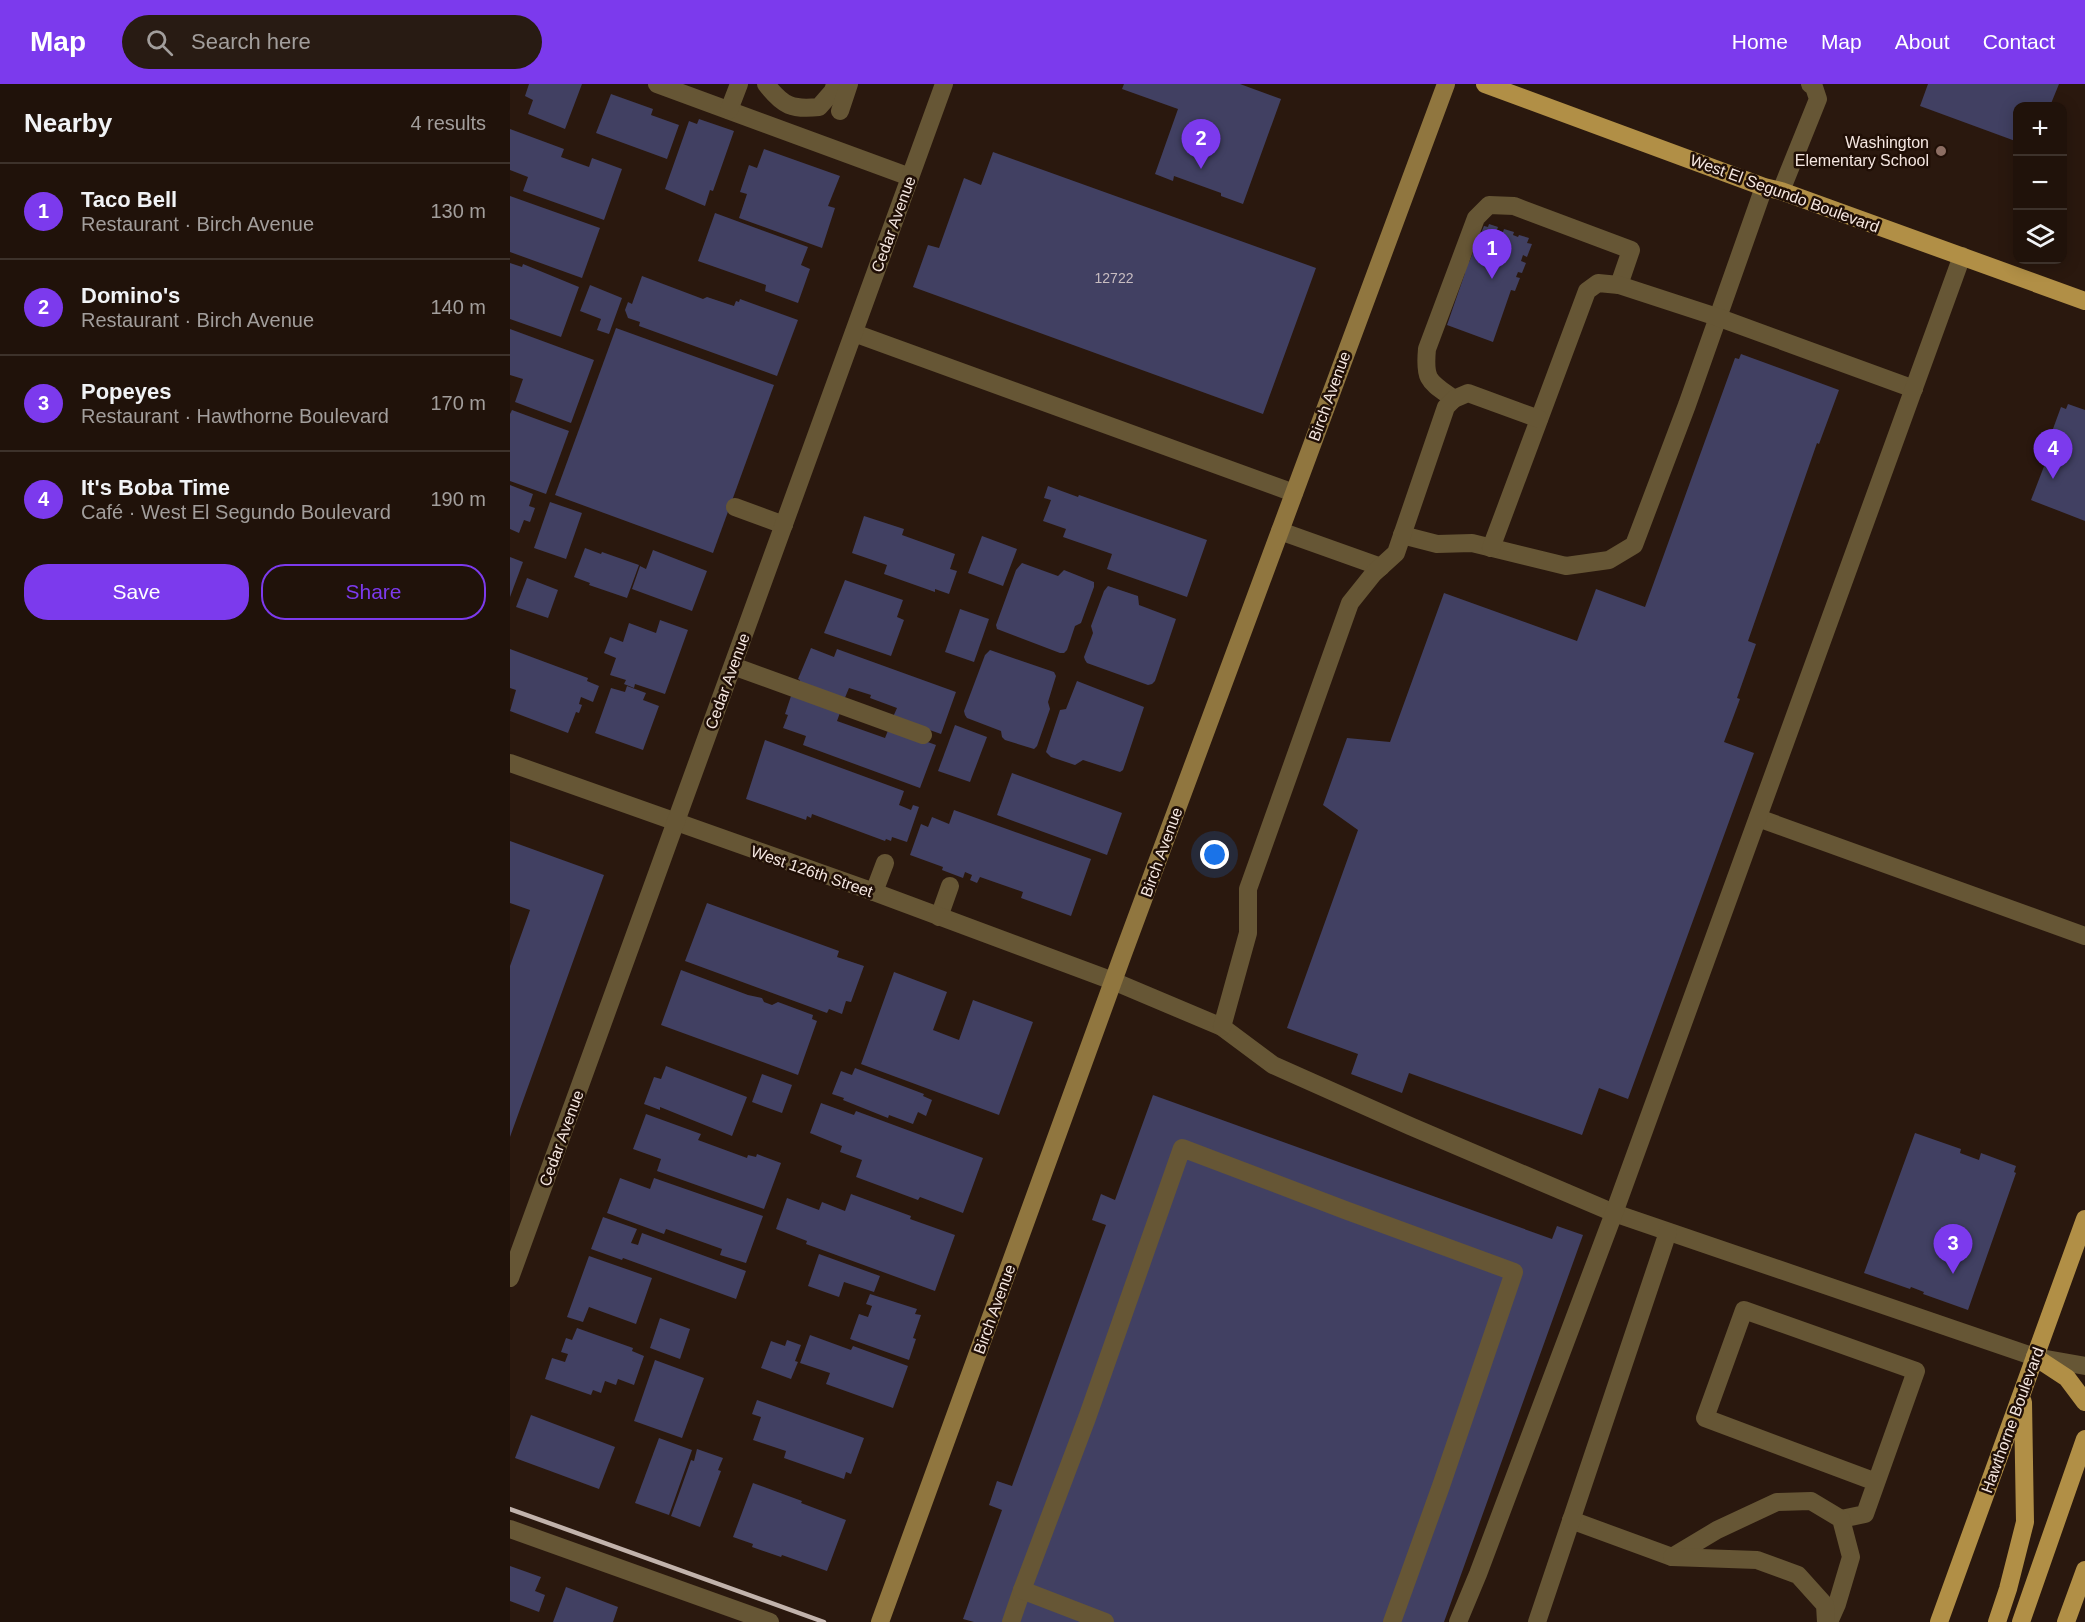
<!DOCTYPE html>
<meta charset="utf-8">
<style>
:root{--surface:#20120a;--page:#281b13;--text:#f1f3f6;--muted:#a29e9c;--line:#3d322b;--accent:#7c3aed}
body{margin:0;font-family:Arial,sans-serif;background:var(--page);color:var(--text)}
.controls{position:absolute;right:18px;top:18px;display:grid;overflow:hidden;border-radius:12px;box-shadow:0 3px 15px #0003}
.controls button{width:54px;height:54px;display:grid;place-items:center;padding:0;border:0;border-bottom:2px solid var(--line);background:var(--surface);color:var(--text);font:30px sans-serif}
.you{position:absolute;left:705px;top:771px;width:21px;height:21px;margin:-15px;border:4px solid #fff;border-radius:50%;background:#1a73e8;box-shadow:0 0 0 9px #1a73e833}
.badge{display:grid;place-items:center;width:39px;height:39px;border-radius:50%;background:var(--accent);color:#fff;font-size:20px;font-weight:700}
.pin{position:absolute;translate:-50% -50px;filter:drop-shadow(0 2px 3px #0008)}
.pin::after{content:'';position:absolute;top:32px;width:21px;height:18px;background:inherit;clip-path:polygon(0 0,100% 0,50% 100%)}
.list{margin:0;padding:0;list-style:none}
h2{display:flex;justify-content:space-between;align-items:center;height:78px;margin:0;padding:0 24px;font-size:26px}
h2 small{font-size:20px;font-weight:400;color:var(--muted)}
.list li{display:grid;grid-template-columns:39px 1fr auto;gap:18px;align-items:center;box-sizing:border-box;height:96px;padding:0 24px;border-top:2px solid var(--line)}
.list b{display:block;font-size:22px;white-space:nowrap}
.list p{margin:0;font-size:20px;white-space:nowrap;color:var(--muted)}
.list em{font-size:20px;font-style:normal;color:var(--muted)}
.actions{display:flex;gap:12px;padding:18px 24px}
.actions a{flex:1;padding:14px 0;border:2px solid var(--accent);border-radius:24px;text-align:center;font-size:21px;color:var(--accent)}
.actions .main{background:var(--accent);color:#fff}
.icon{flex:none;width:33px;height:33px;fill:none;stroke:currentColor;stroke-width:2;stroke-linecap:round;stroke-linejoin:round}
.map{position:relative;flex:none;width:1575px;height:1538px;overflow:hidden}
header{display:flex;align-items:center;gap:36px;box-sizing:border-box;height:84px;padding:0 30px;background:var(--accent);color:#fff}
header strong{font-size:28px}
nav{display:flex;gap:33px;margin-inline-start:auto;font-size:21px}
.search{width:420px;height:54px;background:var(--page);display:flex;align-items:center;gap:15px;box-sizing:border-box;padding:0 21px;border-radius:33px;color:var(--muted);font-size:22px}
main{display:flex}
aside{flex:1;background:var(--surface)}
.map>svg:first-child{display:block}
.building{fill:#414062}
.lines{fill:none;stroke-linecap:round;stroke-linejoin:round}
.lane{stroke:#665635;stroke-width:18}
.street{stroke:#665635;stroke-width:18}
.secondary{stroke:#90763f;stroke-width:18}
.primary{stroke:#b18f46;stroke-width:18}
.rail{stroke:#c2b3ac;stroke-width:4.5}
.education-dot{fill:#8d6e63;stroke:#200f06;stroke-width:2}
.labels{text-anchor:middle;stroke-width:5;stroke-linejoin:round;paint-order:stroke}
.number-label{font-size:14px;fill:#c8bdc1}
.poi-label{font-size:16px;fill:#f5e7e1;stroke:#200f06;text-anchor:end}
.street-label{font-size:16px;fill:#f5e7e1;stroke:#200f06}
</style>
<header>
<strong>Map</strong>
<div class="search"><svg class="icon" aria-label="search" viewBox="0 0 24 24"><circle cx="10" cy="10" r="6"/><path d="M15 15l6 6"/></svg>Search here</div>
<nav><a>Home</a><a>Map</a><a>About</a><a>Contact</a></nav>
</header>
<main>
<aside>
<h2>Nearby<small>4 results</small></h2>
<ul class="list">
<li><span class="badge">1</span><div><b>Taco Bell</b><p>Restaurant · Birch Avenue</p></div><em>130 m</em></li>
<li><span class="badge">2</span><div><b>Domino's</b><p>Restaurant · Birch Avenue</p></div><em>140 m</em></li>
<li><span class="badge">3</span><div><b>Popeyes</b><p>Restaurant · Hawthorne Boulevard</p></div><em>170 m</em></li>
<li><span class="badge">4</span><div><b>It's Boba Time</b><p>Café · West El Segundo Boulevard</p></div><em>190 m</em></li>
</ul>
<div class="actions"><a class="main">Save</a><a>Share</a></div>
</aside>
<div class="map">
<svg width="1575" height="1538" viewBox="0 0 1575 1538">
<rect width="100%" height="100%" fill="#2a180e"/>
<g class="building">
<polygon points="19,0 72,0 55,45 18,30 23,16 15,12"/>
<polygon points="614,0 730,0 771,15 733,120 711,112 711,109 664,92 663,97 645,90 668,25 612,5"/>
<polygon points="1418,0 1549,0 1540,22 1508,22 1508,58 1410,22"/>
<polygon points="101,10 143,25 141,31 169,41 157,75 86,49"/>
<polygon points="189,35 224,47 203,107 200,106 195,122 155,105 179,37 187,40"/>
<polygon points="0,45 54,65 51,73 79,83 82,74 112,85 94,136 13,107 18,93 0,86"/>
<polygon points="254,65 330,92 318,122 325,124 312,164 229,134 237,110 230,108 239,81 247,84"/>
<polygon points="483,68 806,184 753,330 403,203 418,161 429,164 454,94 471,101"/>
<polygon points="0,112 90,144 72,194 0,168"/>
<polygon points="205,129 298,163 291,181 300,185 288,219 255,207 256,201 188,177"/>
<polygon points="979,140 988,143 987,146 993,148 994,145 1004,148 1003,151 1008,153 1009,151 1019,154 1017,159 1022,160 1017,173 1013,171 1011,177 1016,179 1012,189 1008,188 1006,193 1010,194 1005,207 1001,206 983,258 937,241 955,189 951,188 955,176 959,178 974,142 978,143"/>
<polygon points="0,179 12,183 13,180 69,203 51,253 0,235"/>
<polygon points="132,192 193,215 197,213 224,222 226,217 229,218 230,215 288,236 267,292 129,242 130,238 118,234 115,226 118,218 122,220"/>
<polygon points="80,201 112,214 99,250 87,246 91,235 70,227"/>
<polygon points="106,244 264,301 203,469 45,411"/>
<polygon points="0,245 84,276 61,339 5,318 13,295 0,291"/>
<polygon points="1231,270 1329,306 1309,360 1307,359 1238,557 1246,560 1227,614 1230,615 1214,658 1244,669 1118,1015 1089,1004 1072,1051 899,989 892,1009 841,990 848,970 777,944 848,746 813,721 837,654 880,658 934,509 1067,557 1086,505 1135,523 1225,274 1229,275"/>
<polygon points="1558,320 1575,326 1575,437 1521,416 1538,372 1540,372 1546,356 1540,353 1551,323 1556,325"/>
<polygon points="2,326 59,347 36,410 0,397 0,330"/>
<polygon points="0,401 23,410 19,422 25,424 20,438 14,436 9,449 0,445"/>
<polygon points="538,402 568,413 569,411 697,456 677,513 597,485 602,470 553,453 556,445 533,437 541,416 534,414"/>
<polygon points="40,418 72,429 56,475 24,464"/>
<polygon points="354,432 394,445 392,451 445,470 440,485 447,487 439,510 425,505 425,508 374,490 377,481 342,469"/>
<polygon points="472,452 507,465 493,502 458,489"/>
<polygon points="75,464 91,470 92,468 129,481 117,514 79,501 80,499 64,493"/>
<polygon points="143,466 197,487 182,527 122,505 130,482 136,485"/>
<polygon points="0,473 13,478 0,513"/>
<polygon points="512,479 548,492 554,486 584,498 584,503 571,539 565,542 557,566 554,569 550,569 487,545 486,541 506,486"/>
<polygon points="17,494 48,506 38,534 6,523"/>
<polygon points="335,496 393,516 387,533 394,536 381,572 314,549"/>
<polygon points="598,502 628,512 629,521 666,535 645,597 642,600 638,601 577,579 575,576 574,573 583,549 581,542 594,507"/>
<polygon points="450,525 479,535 464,578 435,568"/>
<polygon points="150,536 178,546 155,610 125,600 124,604 114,600 116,596 100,591 106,574 94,569 100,553 113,558 119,539 146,549"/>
<polygon points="301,564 324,573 327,565 446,608 431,650 383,633 387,624 360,614 361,611 339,604 334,616 289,600 290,596 288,595"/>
<polygon points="0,565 78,594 77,597 89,602 83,618 71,613 69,620 72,621 69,629 66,628 58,649 0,627 6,606 0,604"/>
<polygon points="480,566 544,588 546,592 538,618 540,625 527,662 524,665 495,656 492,653 491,647 457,634 455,631 454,627 475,571"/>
<polygon points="567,597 634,623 613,686 610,688 573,676 565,681 541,673 536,668 550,626 556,625"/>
<polygon points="117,602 136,609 133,616 149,622 133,666 85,649 101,604 115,608"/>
<polygon points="281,612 331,626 327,637 375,654 379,644 426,661 410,704 293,661 296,652 273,644 278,631 275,630"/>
<polygon points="445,641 477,653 460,698 428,687"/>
<polygon points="255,656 394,707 389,721 401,726 403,721 409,723 397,758 382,753 381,757 376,755 375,757 302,730 301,734 297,732 296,736 236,715"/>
<polygon points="502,689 612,729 597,771 487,731"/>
<polygon points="444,726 581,775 561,832 511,814 513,808 470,793 467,799 460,796 462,791 455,788 453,794 432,786 433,783 400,771 411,740 418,743 422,733 439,740"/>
<polygon points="0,757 94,791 0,1053 0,882 20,826 0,819"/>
<polygon points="197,819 329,867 327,873 354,882 341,918 336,917 332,930 319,925 317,929 175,877"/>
<polygon points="171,886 238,911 252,914 254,918 262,921 268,918 303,931 302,935 307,937 288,991 151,941"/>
<polygon points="384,888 437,908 423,946 449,956 463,916 523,938 489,1031 351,980"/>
<polygon points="156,982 237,1013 222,1052 150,1023 150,1026 134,1020 144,993 151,995"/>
<polygon points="345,984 414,1010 413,1012 422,1016 416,1032 408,1028 403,1040 379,1031 378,1034 333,1016 334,1014 322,1010 331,987 342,991"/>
<polygon points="252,990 282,1001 272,1029 242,1018"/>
<polygon points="643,1011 1042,1155 1047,1142 1073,1151 934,1538 464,1538 453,1535 492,1426 479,1421 487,1397 502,1402 596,1141 582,1136 591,1110 605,1116"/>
<polygon points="311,1019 344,1031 346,1027 473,1074 453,1129 410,1113 408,1116 346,1093 352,1076 330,1068 332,1062 300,1049"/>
<polygon points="136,1030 191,1050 188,1056 237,1074 238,1071 246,1073 247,1070 271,1079 254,1125 147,1087 151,1075 123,1065"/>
<polygon points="1405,1049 1451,1065 1450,1069 1469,1076 1471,1069 1506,1082 1504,1088 1506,1089 1458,1226 1413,1210 1414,1208 1401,1203 1400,1205 1354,1189"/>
<polygon points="110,1094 140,1105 144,1094 253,1132 236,1179 210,1171 212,1165 156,1145 154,1150 97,1129"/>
<polygon points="341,1110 401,1132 400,1135 445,1151 425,1207 296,1160 297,1157 266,1145 277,1114 309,1126 312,1118 335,1127"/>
<polygon points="93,1133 127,1145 121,1159 128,1161 132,1149 236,1187 226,1215 113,1174 112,1176 81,1165"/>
<polygon points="309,1170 370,1192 364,1208 334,1198 329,1213 298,1202"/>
<polygon points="79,1172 142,1194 126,1240 79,1223 73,1238 57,1233"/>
<polygon points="360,1210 407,1225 405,1230 411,1231 403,1254 406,1255 399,1276 340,1255 349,1230 358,1233 362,1222 356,1220"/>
<polygon points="150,1234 180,1245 170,1275 140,1264"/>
<polygon points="67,1244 123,1264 122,1267 134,1272 124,1301 108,1295 106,1301 95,1297 91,1309 83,1306 81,1311 35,1295 42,1274 55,1278 58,1270 51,1268 56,1254 62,1256"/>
<polygon points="300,1251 341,1266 343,1262 398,1282 383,1324 316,1300 320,1289 290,1279"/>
<polygon points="277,1256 291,1261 285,1277 288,1278 281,1295 251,1284 261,1257 275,1262"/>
<polygon points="145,1276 194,1294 172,1354 124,1337"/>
<polygon points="247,1316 354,1354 341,1390 336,1388 334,1395 274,1374 276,1367 243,1356 251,1333 242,1330"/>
<polygon points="21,1331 105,1363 89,1405 5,1374"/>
<polygon points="149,1354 182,1366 159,1431 125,1419"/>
<polygon points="187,1365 213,1374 208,1386 211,1387 190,1443 161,1432 181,1376 184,1377"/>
<polygon points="243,1399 292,1417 291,1419 336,1436 317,1487 272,1471 271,1473 242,1463 243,1460 223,1453"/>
<polygon points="0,1482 31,1493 25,1507 35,1511 29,1528 0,1517"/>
<polygon points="56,1503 108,1523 103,1538 43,1538"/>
</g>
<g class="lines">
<g class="lane">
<polyline points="147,0 400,93"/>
<path d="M256,0C273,22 282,26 309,23L323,7L325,0"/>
<polyline points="219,26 229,0"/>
<polyline points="330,27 339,0"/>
<polyline points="1271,107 1308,15 1304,3 1300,0"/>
<polyline points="344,249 784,409"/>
<path d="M944,315C919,297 914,297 917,265L966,134L979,121L1004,122L1121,166L1109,201"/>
<polyline points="225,423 274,441"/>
<polyline points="770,447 871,483"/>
<polyline points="892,451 927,460 962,459 1056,482 1099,476 1124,461 1177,321 1254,103"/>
<polyline points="981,464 1077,207 1088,199 1109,201 1207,233 1404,305"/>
<polyline points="223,582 413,651"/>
<polyline points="1248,734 1575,852"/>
<polyline points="364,808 375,779"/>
<polyline points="429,833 440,802"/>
<polyline points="603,897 712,943 763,981 900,1042 1104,1129 1525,1273"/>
<polyline points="712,943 738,849 738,805 840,519 864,489 886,469 936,323 944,315 958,309 1029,335"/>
<polyline points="1331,1435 1355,1430 1406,1287 1234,1226 1195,1334 1366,1398"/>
<polyline points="1061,1436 1162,1473 1207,1446 1267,1418 1301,1417 1331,1435 1341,1473 1327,1520 1319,1538"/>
<polyline points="0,1445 260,1538"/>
<polyline points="1162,1473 1247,1476 1288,1491 1315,1521 1316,1538"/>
<polyline points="501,1538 512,1506"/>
<polyline points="595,1538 512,1506 577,1334 672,1064 835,1126 1004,1188 931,1402 882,1538"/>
<polyline points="948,1538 968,1490 1104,1129 1452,172"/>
<polyline points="1027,1538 1158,1148"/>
</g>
<g class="street">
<polyline points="0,679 364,808 603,897"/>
<polyline points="0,1194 434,0"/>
<polyline points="1525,1273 1575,1282"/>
</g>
<polyline class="secondary" points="370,1538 613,870 936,0"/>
<g class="primary">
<polyline points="975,0 1254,103 1271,107 1575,217"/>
<polyline points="1525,1273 1557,1294 1575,1318"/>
<polyline points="1429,1538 1575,1135"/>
<polyline points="1487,1538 1498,1505 1515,1438 1513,1318"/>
<polyline points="1511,1538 1575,1355"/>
<polyline points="1556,1538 1575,1486"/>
</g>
<polyline class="rail" points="0,1425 314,1538"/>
</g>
<circle class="education-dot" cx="1431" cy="67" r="6"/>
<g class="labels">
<g class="number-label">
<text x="604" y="199">12722</text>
</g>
<g class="poi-label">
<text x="1419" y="64">Washington<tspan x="1419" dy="18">Elementary School</tspan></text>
</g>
<g class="street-label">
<text transform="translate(1275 109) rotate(20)" y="6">West El Segundo Boulevard</text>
<text transform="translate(383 140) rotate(-70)" y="6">Cedar Avenue</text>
<text transform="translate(819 312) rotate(-70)" y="6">Birch Avenue</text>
<text transform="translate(217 597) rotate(-70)" y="6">Cedar Avenue</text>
<text transform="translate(651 768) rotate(-70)" y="6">Birch Avenue</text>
<text transform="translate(302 787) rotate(19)" y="6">West 126th Street</text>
<text transform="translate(51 1054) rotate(-70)" y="6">Cedar Avenue</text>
<text transform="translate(484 1225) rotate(-70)" y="6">Birch Avenue</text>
<text transform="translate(1502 1336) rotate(-70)" y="6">Hawthorne Boulevard</text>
</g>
</g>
</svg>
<div class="controls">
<button>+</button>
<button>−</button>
<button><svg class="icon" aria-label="layers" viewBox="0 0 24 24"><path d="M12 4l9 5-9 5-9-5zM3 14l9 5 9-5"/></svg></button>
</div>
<div class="you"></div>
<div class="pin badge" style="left:982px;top:195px">1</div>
<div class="pin badge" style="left:691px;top:85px">2</div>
<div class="pin badge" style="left:1443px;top:1190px">3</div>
<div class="pin badge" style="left:1543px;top:395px">4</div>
</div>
</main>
